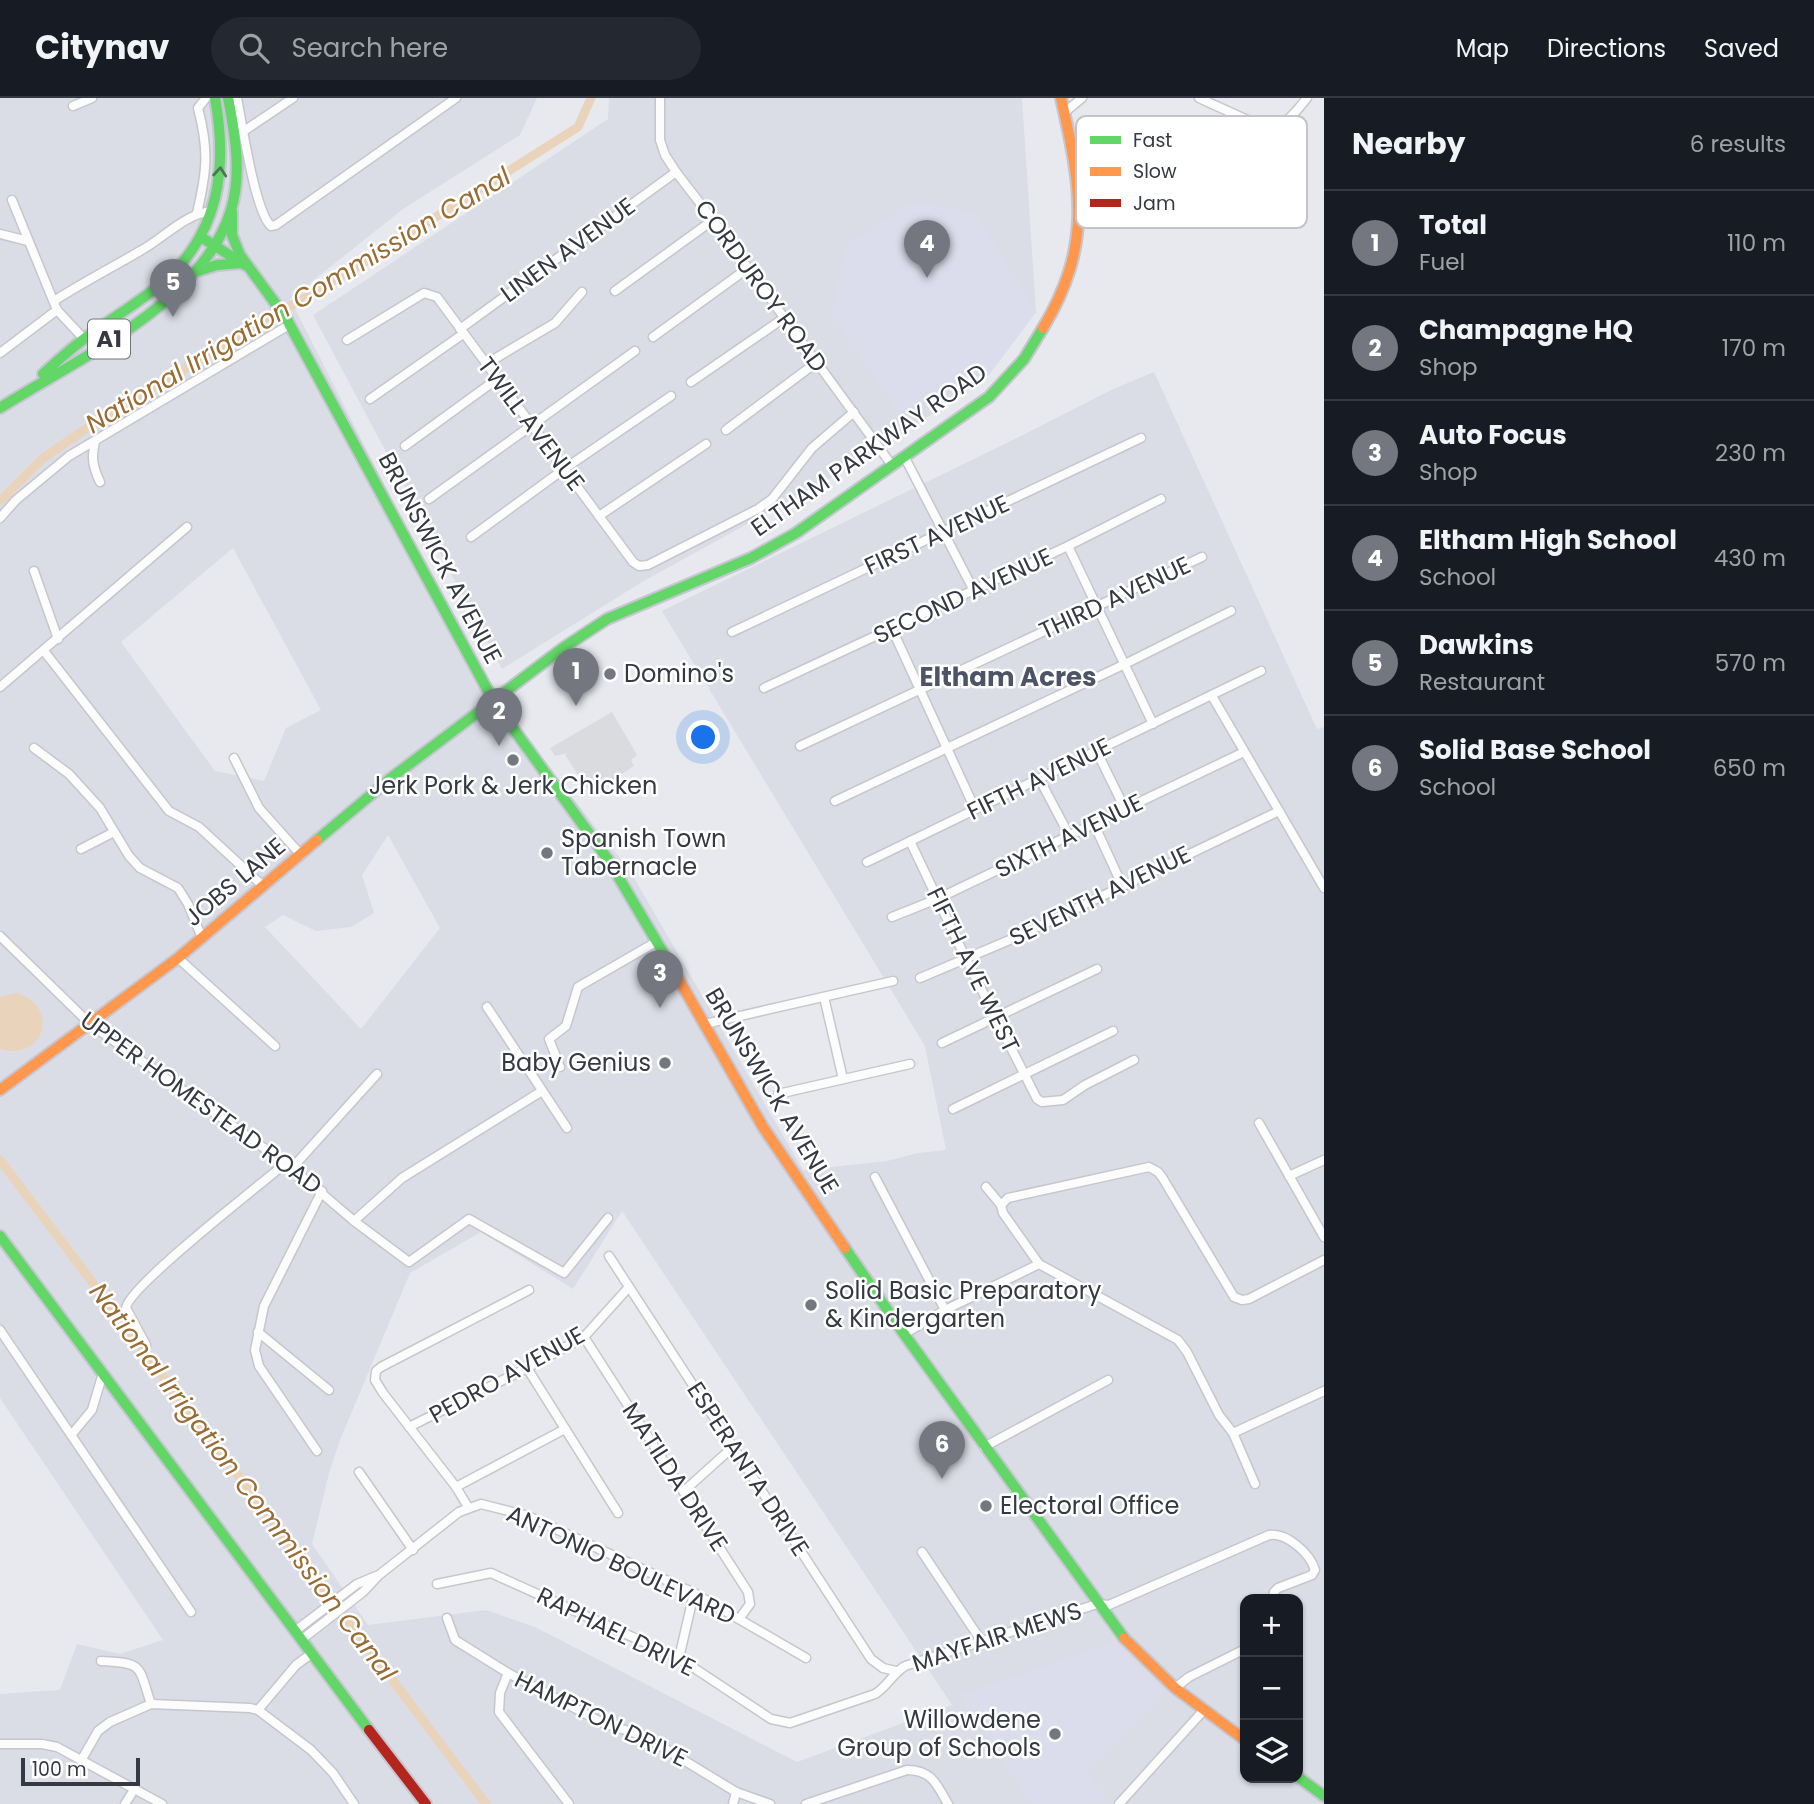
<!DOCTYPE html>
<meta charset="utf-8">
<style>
:root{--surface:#171b24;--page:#242831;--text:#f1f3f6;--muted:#9ea1a6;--line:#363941;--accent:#74777f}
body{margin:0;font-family:Poppins,sans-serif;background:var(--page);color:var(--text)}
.controls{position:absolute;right:21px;bottom:21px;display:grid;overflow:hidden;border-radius:14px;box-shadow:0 2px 5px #0004}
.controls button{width:63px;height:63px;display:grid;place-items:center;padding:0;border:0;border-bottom:2px solid var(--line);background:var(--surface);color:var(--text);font:35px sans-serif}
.scale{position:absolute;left:21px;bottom:18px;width:119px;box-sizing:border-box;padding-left:7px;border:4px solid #353943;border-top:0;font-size:19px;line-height:24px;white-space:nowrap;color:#353943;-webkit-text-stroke:5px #fff;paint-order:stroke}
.you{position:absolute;left:704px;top:640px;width:24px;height:24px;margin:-18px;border:5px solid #fff;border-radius:50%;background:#1a73e8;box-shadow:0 0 0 10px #1a73e833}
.badge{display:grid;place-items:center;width:46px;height:46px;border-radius:50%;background:var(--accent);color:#fff;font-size:23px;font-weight:700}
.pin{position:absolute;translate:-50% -58px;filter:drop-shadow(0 2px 4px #0008)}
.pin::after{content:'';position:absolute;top:37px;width:24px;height:21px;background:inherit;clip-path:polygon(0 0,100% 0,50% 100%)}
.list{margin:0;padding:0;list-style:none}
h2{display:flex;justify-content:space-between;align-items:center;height:91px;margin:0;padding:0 28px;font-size:30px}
h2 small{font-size:23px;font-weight:400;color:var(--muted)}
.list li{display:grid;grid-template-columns:46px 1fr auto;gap:21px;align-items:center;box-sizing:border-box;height:105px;padding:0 28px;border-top:2px solid var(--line)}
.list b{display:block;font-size:26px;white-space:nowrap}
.list p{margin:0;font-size:23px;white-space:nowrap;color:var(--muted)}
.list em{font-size:23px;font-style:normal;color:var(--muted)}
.icon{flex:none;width:38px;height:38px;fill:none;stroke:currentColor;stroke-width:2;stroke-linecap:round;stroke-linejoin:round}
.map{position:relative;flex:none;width:1324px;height:1706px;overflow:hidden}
header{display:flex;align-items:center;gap:42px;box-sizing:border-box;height:98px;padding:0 35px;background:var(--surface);border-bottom:2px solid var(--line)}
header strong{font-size:33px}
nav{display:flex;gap:38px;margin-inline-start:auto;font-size:24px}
.search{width:490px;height:63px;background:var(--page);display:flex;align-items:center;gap:18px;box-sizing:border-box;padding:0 24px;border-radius:38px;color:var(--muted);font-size:26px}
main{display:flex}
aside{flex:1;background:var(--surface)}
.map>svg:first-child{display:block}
.residential{fill:#dadce6;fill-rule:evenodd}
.education{fill:#dbddec}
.parking{fill:#d9dbdf}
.water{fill:#e9d4bb}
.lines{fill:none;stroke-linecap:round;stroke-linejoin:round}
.canal{stroke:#e9d4bb;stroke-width:9}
.street-casing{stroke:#c6c7cc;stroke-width:11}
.fast-casing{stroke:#c5c6d1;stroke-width:14}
.slow-casing{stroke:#c5c6d1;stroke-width:14}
.jam-casing{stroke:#c5c6d1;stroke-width:14}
.street{stroke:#fcfcfc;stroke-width:8}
.fast{stroke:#63d668;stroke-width:10}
.slow{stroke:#ff974d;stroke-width:10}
.jam{stroke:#b3261e;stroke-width:10}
.oneway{stroke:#477852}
.poi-dot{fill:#74777f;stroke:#fff;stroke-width:2.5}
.labels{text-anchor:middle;stroke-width:5;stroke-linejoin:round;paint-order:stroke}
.shield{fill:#fff;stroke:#72747b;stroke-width:2}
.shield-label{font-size:23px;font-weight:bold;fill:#353943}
.street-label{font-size:24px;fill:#353943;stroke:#fff}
.poi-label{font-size:24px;fill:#353943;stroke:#fff;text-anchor:start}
.water-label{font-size:26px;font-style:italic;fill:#986c33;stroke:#fff}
.neighbourhood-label{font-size:26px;font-weight:bold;fill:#4d5465;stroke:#fff}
.key{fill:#fff;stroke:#c2c4c7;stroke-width:2}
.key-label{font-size:19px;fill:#353943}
</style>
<header>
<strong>Citynav</strong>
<div class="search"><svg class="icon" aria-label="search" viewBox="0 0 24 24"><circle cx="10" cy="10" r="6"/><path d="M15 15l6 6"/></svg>Search here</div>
<nav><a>Map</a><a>Directions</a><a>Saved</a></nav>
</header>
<main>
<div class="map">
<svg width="1324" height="1706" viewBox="0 0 1324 1706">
<rect width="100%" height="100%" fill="#e8e9ee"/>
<g class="residential">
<path d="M0,0H537L520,37L403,111L290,201L490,594L630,773L803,1072L887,1063L918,1055L946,1052L925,948L662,513L1023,337L1111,292L1154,274L1317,631L1324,629V1706H0V1596L60,1592L77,1546L120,1556L163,1542L0,1300ZM233,450L321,612L286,630L264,683L215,673L121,544ZM388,737L440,830L361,931L265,829L283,817L316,833L351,829L374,815L362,777ZM622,1113L952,1607L797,1664L535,1529L486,1512L368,1527L312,1446L329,1375L340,1342L410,1175L481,1134L573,1191ZM1245,1501H1298V1680H1245Z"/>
<polygon points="609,0 1022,0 1036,214 988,278 869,359 642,484 502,571 313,217 608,21"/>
</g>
<g class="education">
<polygon points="913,104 976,115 1036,214 988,278 900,316 832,218 845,147"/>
<polygon points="1114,1544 1165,1595 1087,1675 1105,1698 1097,1706 1031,1706 960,1597"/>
</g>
<polygon class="parking" points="612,614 637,657 631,662 634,668 597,692 593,686 587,690 565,657 568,655 555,658 550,650"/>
<path class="water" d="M17,895C60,908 45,964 0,951V899Z"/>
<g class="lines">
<g class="canal">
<polyline points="0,403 42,361 100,321 365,164 578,29 591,0"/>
<polyline points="0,1062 486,1706"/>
</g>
<g class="street-casing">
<g id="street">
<path d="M237,0C242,25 255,114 271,128L276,127L456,0"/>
<polyline points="660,0 660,42 665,57 676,74 713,122 891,366"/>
<path d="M1199,0L1263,29C1284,31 1295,15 1307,0"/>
<polyline points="73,8 92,0"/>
<polyline points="1065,14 1082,0"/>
<polyline points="244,33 293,0"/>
<polyline points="12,102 57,212 84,241"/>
<path d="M197,115C207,73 209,52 198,10L206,0"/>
<polyline points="0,136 28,143"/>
<polyline points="615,193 713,122"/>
<path d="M54,203C82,185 111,170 140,153C164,140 184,116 212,113"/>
<polyline points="460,231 676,74"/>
<polyline points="653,239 748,170"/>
<polyline points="347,242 424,195 437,199 633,464 639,468 648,467 758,411 772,401 812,350 854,314"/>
<polyline points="0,255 57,212"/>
<polyline points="486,266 555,225 582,194"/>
<polyline points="691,284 784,220"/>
<polyline points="370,301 463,236"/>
<polyline points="726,332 817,264"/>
<path d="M95,344C91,360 93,369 100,384"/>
<polyline points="405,348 497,281"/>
<polyline points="904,358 973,491"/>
<polyline points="429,401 635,253"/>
<polyline points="599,418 706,346"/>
<polyline points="0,420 16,402 69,358 289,227"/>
<polyline points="471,439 564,371 671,298"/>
<polyline points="1068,448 1153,626"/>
<polyline points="34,473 58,541"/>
<polyline points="892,531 975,711"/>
<polyline points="732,534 1141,340"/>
<polyline points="44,553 169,713 199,729 263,788"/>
<polyline points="0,589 187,429"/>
<polyline points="764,590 1068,448 1161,401"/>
<polyline points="1212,598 1324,790"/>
<polyline points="800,648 1202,459"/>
<polyline points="34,650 69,676 100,710 129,758 140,770 178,790 188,806 202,840"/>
<polyline points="1097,654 1125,711"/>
<polyline points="234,660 259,710 301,757"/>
<polyline points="1040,682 1070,739"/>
<polyline points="835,703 1123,567 1231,513"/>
<polyline points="1094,726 1122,787"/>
<polyline points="910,743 966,861 1037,1001 1042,1004 1063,1002 1085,987 1134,962"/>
<polyline points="81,751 114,734"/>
<polyline points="867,764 1261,573"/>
<polyline points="892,819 937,801 1244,654"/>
<polyline points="0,838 90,926 292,1070 354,1123 409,1164 469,1121 564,1175 608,1120"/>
<polyline points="178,860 275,948"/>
<polyline points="920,880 1019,838 1279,713"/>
<polyline points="824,899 843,981"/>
<polyline points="487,909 567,1030"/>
<polyline points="705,926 893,883"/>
<polyline points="942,945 1097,871"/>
<polyline points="560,969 549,941 566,928 578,889 656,844"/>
<polyline points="778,996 910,966"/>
<polyline points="953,1011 1113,933"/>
<polyline points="1259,1025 1324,1139"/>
<polyline points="292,1070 377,976"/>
<polyline points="1289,1078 1324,1062"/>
<polyline points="875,1079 945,1212"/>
<polyline points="986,1089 1001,1107 1003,1115 1039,1166 1178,1242 1187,1254 1219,1317 1233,1335 1255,1386"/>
<polyline points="1001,1107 1008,1100 1149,1069 1158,1074 1162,1079 1234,1199 1242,1202 1249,1201 1324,1162"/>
<polyline points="354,1123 402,1080 542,993"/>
<polyline points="609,1158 871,1561 883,1570 896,1573"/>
<polyline points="0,1232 191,1514"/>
<polyline points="258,1234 329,1292"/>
<polyline points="904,1236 945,1212 1039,1166"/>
<polyline points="584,1239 748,1494 750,1506 739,1521"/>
<path d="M146,1247L126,1210C128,1189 261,1086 286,1065"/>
<polyline points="527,1270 618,1415"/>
<polyline points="409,1329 527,1270 584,1239 629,1189"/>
<polyline points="1233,1335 1324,1293"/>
<polyline points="72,1336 92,1312 103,1275"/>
<polyline points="984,1349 1108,1282"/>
<polyline points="317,1353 259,1268 255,1252 264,1208 322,1093"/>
<polyline points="359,1374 413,1452"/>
<polyline points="456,1389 565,1331"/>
<polyline points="684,1393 734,1348"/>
<polyline points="468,1409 456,1389 383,1295 375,1282 376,1273 381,1269 529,1192"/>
<polyline points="922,1454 982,1544"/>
<path d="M437,1486L491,1475L679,1560L771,1621L790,1625L875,1596C888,1588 892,1576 905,1568L1097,1506L1109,1507L1269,1437C1286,1434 1310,1455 1315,1472L1312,1477L1278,1490L1274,1494L1273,1501"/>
<polyline points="447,1520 455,1542 508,1575 603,1625 644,1638 736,1694 770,1706"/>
<polyline points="295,1533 357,1486 376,1478"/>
<polyline points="301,1542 363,1494 379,1477 459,1414 481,1406 528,1418 694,1495 806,1560"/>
<polyline points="679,1560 694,1495"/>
<path d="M101,1563C144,1565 138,1567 151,1606"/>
<polyline points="508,1575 500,1595 499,1614 569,1706"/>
<polyline points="1175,1590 1189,1579 1245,1551"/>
<polyline points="258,1612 296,1567 311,1556"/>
<polyline points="0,1646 42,1646 57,1649 162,1706"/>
<polyline points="82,1661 98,1633 110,1624 151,1606 250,1610 258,1612 311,1652 333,1675 354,1706"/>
<polyline points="125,1706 135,1690"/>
<polyline points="733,1706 736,1694"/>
<path d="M806,1706L907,1672C932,1672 937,1687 948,1706"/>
<polyline points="1119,1706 1203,1613"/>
</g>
</g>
<g class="fast-casing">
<g id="fast">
<polyline points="232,114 232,137 240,157 286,220 494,604 609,763 674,873"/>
<polyline points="201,139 245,167"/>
<polyline points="198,173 217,167 242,165"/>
<path d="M43,276C56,264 69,252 84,241C109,222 137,206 162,185C219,136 228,71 215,0"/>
<path d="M0,310C77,261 203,205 231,112C242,76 235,36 228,0"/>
<polyline points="317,742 391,680 563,550 607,521 751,460 796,435 989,299 1024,261 1043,230"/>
<polyline points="0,1138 369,1632"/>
<polyline points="845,1150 904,1236 1124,1540"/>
<polyline points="1298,1679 1324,1698"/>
</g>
</g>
<g class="slow-casing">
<g id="slow">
<path d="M1043,230C1093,147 1081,89 1061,0"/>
<polyline points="674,873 763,1029 845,1150"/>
<polyline points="0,992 178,860 317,742"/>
<polyline points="1124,1540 1175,1590 1245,1642"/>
</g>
</g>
<g class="jam-casing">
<polyline id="jam" points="369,1632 426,1706"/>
</g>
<use href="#street" class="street"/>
<use href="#fast" class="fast"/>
<use href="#slow" class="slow"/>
<use href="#jam" class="jam"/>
</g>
<defs><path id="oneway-chevron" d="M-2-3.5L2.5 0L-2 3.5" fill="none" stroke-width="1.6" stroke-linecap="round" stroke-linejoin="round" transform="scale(1.75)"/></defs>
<use class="oneway" href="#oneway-chevron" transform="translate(220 74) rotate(-85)"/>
<g class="poi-dot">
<circle cx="610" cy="576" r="7"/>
<circle cx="513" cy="662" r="7"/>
<circle cx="547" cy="755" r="7"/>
<circle cx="665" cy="965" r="7"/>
<circle cx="811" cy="1207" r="7"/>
<circle cx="986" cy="1408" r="7"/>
<circle cx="1055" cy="1636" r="7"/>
</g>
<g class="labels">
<rect class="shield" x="88" y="221.5" width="42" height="39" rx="5"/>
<g class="shield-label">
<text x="109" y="249">A1</text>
</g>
<g class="street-label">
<text transform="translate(568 152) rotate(-36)" y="8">LINEN AVENUE</text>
<text transform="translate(761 188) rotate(54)" y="8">CORDUROY ROAD</text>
<text transform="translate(531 326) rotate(53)" y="8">TWILL AVENUE</text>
<text transform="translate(869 352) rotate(-35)" y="8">ELTHAM PARKWAY ROAD</text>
<text transform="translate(937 437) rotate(-25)" y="8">FIRST AVENUE</text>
<text transform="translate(440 460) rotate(62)" y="8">BRUNSWICK AVENUE</text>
<text transform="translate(963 498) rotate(-25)" y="8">SECOND AVENUE</text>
<text transform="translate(1115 500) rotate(-25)" y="8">THIRD AVENUE</text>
<text transform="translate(1039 681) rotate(-26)" y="8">FIFTH AVENUE</text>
<text transform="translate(1069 738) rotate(-26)" y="8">SIXTH AVENUE</text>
<text transform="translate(235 784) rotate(-40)" y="8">JOBS LANE</text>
<text transform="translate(1100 798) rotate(-26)" y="8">SEVENTH AVENUE</text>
<text transform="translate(973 872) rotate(64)" y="8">FIFTH AVE WEST</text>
<text transform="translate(772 993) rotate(59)" y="8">BRUNSWICK AVENUE</text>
<text transform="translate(201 1005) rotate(36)" y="8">UPPER HOMESTEAD ROAD</text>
<text transform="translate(507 1277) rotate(-29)" y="8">PEDRO AVENUE</text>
<text transform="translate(748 1371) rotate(57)" y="8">ESPERANTA DRIVE</text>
<text transform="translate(675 1379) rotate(57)" y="8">MATILDA DRIVE</text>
<text transform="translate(621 1467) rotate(25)" y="8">ANTONIO BOULEVARD</text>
<text transform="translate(616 1534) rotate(26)" y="8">RAPHAEL DRIVE</text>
<text transform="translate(997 1539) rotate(-18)" y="8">MAYFAIR MEWS</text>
<text transform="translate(601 1621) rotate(26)" y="8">HAMPTON DRIVE</text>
</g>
<g class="poi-label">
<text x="624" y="584">Domino's</text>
<text x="513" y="696" text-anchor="middle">Jerk Pork &amp; Jerk Chicken</text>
<text x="561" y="749">Spanish Town<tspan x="561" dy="28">Tabernacle</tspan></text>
<text x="651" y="973" text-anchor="end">Baby Genius</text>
<text x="825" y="1201">Solid Basic Preparatory<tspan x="825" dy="28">&amp; Kindergarten</tspan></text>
<text x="1000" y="1416">Electoral Office</text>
<text x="1041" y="1630" text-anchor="end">Willowdene<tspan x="1041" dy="28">Group of Schools</tspan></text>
</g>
<g class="water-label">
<text transform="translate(298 202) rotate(-31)" y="9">National Irrigation Commission Canal</text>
<text transform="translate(243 1384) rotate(53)" y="9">National Irrigation Commission Canal</text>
</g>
<g class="neighbourhood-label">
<text x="1008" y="588">Eltham Acres</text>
</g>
</g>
<rect x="1076" y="18" width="231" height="112" rx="10" class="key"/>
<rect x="1090" y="38" width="31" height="8" fill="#63d668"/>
<rect x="1090" y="69" width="31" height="9" fill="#ff974d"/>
<rect x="1090" y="101" width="31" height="8" fill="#b3261e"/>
<g class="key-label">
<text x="1133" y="49">Fast</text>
<text x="1133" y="80">Slow</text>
<text x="1133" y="112">Jam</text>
</g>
</svg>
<div class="controls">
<button>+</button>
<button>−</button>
<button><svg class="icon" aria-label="layers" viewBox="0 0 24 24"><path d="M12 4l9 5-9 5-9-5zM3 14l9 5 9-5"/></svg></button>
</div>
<div class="scale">100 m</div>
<div class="you"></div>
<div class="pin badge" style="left:576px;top:608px">1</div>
<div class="pin badge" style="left:499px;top:648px">2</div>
<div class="pin badge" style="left:660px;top:910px">3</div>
<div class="pin badge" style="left:927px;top:180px">4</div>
<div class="pin badge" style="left:173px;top:219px">5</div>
<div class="pin badge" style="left:942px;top:1381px">6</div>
</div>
<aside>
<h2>Nearby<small>6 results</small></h2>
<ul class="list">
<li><span class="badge">1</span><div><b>Total</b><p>Fuel</p></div><em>110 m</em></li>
<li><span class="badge">2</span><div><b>Champagne HQ</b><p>Shop</p></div><em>170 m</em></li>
<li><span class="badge">3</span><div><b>Auto Focus</b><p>Shop</p></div><em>230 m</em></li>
<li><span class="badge">4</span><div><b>Eltham High School</b><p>School</p></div><em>430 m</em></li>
<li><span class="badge">5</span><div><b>Dawkins</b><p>Restaurant</p></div><em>570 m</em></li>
<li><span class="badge">6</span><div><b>Solid Base School</b><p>School</p></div><em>650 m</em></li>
</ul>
</aside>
</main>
